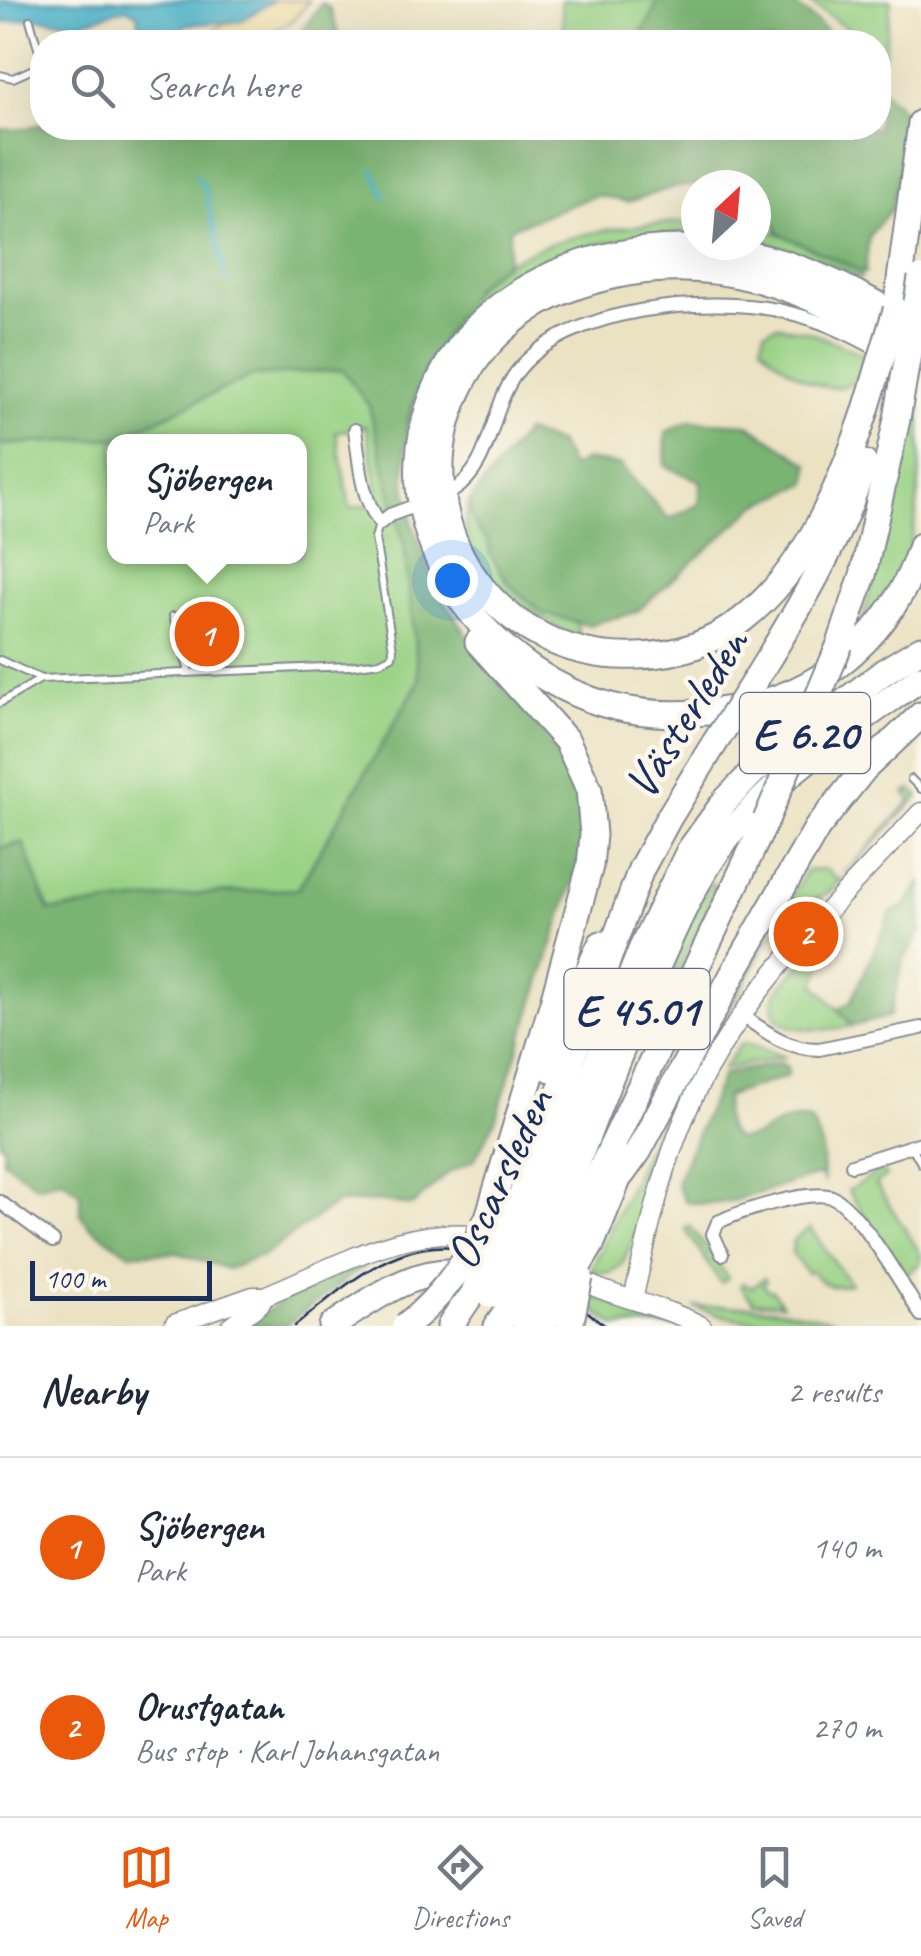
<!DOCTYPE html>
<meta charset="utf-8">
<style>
:root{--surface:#fff;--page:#f6f6f7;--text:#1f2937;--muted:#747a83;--line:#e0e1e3;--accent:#ea580c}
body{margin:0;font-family:Caveat,sans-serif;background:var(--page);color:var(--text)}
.compass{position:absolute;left:681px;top:170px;width:90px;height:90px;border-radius:50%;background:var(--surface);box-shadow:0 10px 40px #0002;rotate:26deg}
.scale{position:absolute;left:30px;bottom:25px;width:182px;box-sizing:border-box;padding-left:10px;border:5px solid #1b2f5e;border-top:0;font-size:28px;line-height:35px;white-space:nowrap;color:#1b2f5e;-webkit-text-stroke:8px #fbf7ec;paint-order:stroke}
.you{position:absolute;left:452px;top:580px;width:35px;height:35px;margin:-25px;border:8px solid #fff;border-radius:50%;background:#1a73e8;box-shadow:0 0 0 15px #1a73e833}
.badge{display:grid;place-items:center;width:65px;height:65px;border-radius:50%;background:var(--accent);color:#fff;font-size:32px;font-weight:700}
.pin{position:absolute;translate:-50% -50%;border:5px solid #fff;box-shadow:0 2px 10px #0006}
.popup{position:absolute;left:107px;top:434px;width:200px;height:130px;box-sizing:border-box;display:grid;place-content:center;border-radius:20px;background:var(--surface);filter:drop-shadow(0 2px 8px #0005);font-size:32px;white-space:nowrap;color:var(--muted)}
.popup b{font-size:38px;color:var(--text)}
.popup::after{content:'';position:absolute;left:50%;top:100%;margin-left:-20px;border:20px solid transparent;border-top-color:var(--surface)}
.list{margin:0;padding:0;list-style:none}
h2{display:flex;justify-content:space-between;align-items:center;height:130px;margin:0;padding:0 40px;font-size:42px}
h2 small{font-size:32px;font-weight:400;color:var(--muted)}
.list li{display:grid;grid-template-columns:65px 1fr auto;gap:30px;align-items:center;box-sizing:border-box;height:180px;padding:0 40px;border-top:2px solid var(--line)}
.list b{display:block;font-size:38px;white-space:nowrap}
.list p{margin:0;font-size:32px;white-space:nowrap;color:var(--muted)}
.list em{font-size:32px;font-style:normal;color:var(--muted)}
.icon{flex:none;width:55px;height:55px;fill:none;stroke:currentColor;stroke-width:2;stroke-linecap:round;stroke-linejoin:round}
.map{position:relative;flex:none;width:921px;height:1326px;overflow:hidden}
.search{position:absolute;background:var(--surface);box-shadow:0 10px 40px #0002;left:30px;right:30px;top:30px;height:110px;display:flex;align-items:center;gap:25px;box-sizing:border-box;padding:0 35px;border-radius:40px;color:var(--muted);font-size:38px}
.sheet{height:490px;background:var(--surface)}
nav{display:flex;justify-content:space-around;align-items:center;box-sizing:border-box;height:140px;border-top:2px solid var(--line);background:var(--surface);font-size:28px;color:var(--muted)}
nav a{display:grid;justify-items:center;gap:5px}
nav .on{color:var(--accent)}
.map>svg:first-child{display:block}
.green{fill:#99d285;stroke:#5a8072;stroke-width:2.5;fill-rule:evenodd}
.forest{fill:#7ab472;stroke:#4a7268;stroke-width:2.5}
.sand{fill:#eeda9e;stroke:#84847e;stroke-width:2.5}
.water{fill:#48b1c7;stroke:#327092;stroke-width:2.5}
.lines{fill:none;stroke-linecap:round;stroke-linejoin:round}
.stream{stroke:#48b1c7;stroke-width:4}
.lane-casing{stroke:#838890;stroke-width:10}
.street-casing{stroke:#838890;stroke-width:16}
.secondary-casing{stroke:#838890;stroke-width:21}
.highway-casing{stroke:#838890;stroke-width:29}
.lane{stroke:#fff;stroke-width:6}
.street{stroke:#fff;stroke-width:12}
.secondary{stroke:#fff;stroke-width:18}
.highway{stroke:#fff;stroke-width:25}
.tram{stroke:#1b2f5e;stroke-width:2.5}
.highway-bridge-casing{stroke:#838890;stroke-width:29;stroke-linecap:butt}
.highway-bridge{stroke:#fff;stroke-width:25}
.labels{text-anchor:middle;stroke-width:9;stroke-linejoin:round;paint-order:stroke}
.shield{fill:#fbf7ec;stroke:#5e6b89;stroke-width:2.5}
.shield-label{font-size:45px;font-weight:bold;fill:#1b2f5e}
.street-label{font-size:48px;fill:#1b2f5e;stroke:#fbf7ec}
</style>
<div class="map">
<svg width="921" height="1326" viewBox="0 0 921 1326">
<rect width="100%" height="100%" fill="#fbf7ec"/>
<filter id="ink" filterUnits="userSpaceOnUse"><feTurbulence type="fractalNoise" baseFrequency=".01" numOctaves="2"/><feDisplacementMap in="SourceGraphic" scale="20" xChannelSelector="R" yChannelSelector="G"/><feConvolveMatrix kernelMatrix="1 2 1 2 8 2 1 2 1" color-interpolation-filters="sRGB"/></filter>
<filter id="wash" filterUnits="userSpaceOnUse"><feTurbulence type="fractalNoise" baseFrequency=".0048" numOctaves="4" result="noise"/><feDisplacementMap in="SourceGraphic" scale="40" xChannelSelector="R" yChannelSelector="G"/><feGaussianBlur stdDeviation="2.25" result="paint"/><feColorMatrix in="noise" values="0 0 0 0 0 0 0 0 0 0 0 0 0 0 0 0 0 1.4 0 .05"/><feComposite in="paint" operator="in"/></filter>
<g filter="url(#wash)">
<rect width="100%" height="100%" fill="#ebe2c2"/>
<g class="green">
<polygon points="561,0 657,0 652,16 636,42 564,42"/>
<polygon points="806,0 891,0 884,55 879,51 878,42 867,42"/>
<path d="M696,221V233C582,236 479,267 425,377C416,395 412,416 406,436C407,406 421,374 435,349C446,328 461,302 478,285C529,234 627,225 696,221Z"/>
<polygon points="756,230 778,233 861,272 861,278 807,255 756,241"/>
<path d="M777,325L812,333L865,355C853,420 786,372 761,345L765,331Z"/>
<path d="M343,370L369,406L404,544L419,681L298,889L198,894L49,911L23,843L0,848V445L118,438L251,376ZM366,426L380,503L350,508L336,432ZM114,442H300V556H114Z"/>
<path d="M920,407C921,458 921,520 903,568C893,590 874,611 859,632Z"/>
<path d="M470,501V514L488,540L491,556L542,613L576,622L580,638C534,622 445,558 470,501Z"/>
<polygon points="911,790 919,796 844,875 911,800 905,793"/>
<polygon points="825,869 837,880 843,878 828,893 798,911 767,942 681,1099 631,1245 622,1264 610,1273 590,1272 654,1135 806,871"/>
<polygon points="711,881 716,890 652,1027 645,1030 677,950"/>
<path d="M843,913L815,984L853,1026C828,1031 757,1038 777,992Z"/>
<polygon points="746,1043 784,1057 723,1069 740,1045"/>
<polygon points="881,1170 886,1176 876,1184 921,1254 921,1263 905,1275 848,1191"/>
<polygon points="690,1226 728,1278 721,1283 685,1229"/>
<path d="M810,1228L850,1284C830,1289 824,1286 811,1271L807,1273L792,1253L793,1240Z"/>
<polygon points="764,1278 766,1281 763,1285 769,1291 772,1290 782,1304 753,1302 740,1286 742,1283 752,1287"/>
<polygon points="583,1293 666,1321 675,1326 616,1326 581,1301"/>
<path d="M747,1306L795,1312L860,1326C804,1326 745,1326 694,1307Z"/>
</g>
<g class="forest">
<polygon points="657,0 788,0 816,21 836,42 636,42 652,16"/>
<polygon points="322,3 330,9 341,42 284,42 298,36"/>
<path d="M879,87L904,112L900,170L892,208L869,236L865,273L778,233L771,212L756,185L722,182L674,187L628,202L597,195L510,228L507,261L476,286L424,369L407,423L405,482L413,525L436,588L498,682L535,721L563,763L579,803L581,857L495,1121L474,1160L448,1173L412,1206L377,1201L336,1203L266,1254L228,1269L178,1253H129L90,1227L80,1214V1193L62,1179L37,1186L3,1160L4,1146L0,1143V848L23,842L49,911L198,894L298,889L419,681L404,545L369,406L343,370L251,376L118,438L0,445V129L17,130L42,124V128H425C449,144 492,137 517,128H878Z"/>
<path d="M690,421L747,424L809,464L808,483L757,505L636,612L587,625L542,613L509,584L491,556L488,540C474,530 470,518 470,501L525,432L558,443L572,468L585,460L620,465L669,519L699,504L701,481L665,466L666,432Z"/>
<polygon points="921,883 921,931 903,961 890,1016 853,1026 838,1009 851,1002 891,913 904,907"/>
<path d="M780,1063L787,1067L788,1076L727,1096C722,1114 723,1127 736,1139C768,1140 773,1114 810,1120C827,1148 820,1154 824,1183L821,1175C779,1183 725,1213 685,1201L676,1183L723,1074Z"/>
<polygon points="377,1256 285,1326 243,1326 310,1284"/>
</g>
<path class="sand" d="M274,0H309C286,38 256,36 216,33L215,29L223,24L241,21Z"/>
<path class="water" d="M0,0H274L241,21L185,25L182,31C166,36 152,40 139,29L138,15L126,8L81,23L34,18L0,23Z"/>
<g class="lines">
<g class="stream">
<polyline points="373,170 385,197"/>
<polyline points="196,176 205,188 226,281"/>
</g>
</g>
</g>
<g filter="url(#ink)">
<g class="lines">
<g class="lane-casing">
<g id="lane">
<polyline points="30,20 42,62"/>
<polyline points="0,75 13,78 42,65"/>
<polyline points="173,616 189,672"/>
<polyline points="0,660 41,679 349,666 380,662 392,656 393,650 375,538 379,524"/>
<polyline points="0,703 39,680"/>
<polyline points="911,779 921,789"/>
<polyline points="912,1147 921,1163"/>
</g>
</g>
<g class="street-casing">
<g id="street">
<path d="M355,430C360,462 360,496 380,523L390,515L409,508"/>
<path d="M453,491C493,465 489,411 516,373C565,306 711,294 786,312C822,320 852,335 884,353"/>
<path d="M743,1016C767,1033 788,1049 819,1049L921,1028"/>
<polyline points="852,1165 921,1143"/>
<polyline points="0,1202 53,1241"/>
<path d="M722,1254L713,1234L718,1222C741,1211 809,1189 832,1197C857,1206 905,1289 921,1315"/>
</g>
</g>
<g class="secondary-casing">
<g id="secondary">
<path d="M572,1276C614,1299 660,1304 702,1326"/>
<path d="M633,1300C648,1233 664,1159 694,1096C747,986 839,900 921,812"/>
<path d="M174,1324L253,1296H264C336,1267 410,1220 491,1237"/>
<polyline points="231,1326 260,1304 264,1296"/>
</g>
</g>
<g class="highway-casing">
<g id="highway">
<polyline points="896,310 921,123"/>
<path d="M911,324C860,294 810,267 752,255C610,226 441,287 420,447C405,564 501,677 611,706C654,717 695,715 738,708C825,694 895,629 921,546"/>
<path d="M865,413C840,486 806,570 743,619C713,643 676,655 638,656C496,663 400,522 458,392C481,340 527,303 580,285C707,242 816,289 921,359"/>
<polyline points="478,642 567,741 589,789 593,835 590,866 553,1002 488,1218"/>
<polyline points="840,644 863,575 897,419"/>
<path d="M752,685C796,614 839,544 864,463"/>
<polyline points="551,1069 574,1000 601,944"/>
<polyline points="622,1174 638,1152 734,972 817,828 864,769 921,715"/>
<polyline points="515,1213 641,869 668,819 714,744"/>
<polyline points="535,1219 641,950 689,851 725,801 753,772 885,671 921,649"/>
<path d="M552,1227C586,1139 619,1051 658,965C680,916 701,867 737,826C790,766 856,723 921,678"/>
<polyline points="571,1233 766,820"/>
<polyline points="591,1245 626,1160"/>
<path d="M332,1326C373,1299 419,1262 472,1274"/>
<polyline points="450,1326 475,1289"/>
<polyline points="497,1326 510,1307"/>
</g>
</g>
<use href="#lane" class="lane"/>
<use href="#street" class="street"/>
<use href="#secondary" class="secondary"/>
<use href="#highway" class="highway"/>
<path class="tram" d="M295,1326C368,1266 419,1220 517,1264C549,1278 578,1306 606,1326"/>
<g class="highway-bridge-casing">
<g id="highway-bridge">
<polyline points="865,413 896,310"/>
<polyline points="897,419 921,278"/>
<polyline points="714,744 752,685"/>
<polyline points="766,820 840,644"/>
<polyline points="475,1289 515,1213"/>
<polyline points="491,1295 535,1219"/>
<polyline points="510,1307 552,1227"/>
<polyline points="523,1319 571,1233"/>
<path d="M405,1326C442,1298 468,1259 488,1218"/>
<polyline points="542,1326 591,1245"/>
<polyline points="570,1326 580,1277"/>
</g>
</g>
<use href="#highway-bridge" class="highway-bridge"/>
</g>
</g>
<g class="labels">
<g class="shield">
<rect x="740" y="693" width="130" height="80" rx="8"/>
<rect x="564.5" y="969" width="145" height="80" rx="8"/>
</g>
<g class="shield-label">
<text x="805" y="749">E 6.20</text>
<text x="637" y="1025">E 45.01</text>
</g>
<g class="street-label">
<text transform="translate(685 713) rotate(-58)" y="17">Västerleden</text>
<text transform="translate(498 1178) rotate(-65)" y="17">Oscarsleden</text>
</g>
</g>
</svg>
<svg class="compass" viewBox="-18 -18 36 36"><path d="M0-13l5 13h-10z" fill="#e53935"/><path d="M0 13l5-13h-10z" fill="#747a83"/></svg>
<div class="scale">100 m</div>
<div class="you"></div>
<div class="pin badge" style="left:207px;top:634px">1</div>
<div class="popup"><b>Sjöbergen</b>Park</div>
<div class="pin badge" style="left:806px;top:934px">2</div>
<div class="search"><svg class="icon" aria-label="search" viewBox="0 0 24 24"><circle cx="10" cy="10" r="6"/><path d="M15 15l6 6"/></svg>Search here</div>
</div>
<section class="sheet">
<h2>Nearby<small>2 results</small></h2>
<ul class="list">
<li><span class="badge">1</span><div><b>Sjöbergen</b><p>Park</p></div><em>140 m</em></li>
<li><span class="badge">2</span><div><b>Orustgatan</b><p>Bus stop · Karl Johansgatan</p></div><em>270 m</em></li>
</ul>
</section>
<nav>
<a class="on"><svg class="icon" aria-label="map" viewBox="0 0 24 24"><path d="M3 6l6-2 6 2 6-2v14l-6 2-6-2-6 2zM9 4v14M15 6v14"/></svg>Map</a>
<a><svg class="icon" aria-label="directions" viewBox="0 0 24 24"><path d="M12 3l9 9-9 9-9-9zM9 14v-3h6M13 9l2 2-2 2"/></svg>Directions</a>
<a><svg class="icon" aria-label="saved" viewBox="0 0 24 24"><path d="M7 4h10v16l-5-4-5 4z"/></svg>Saved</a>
</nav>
